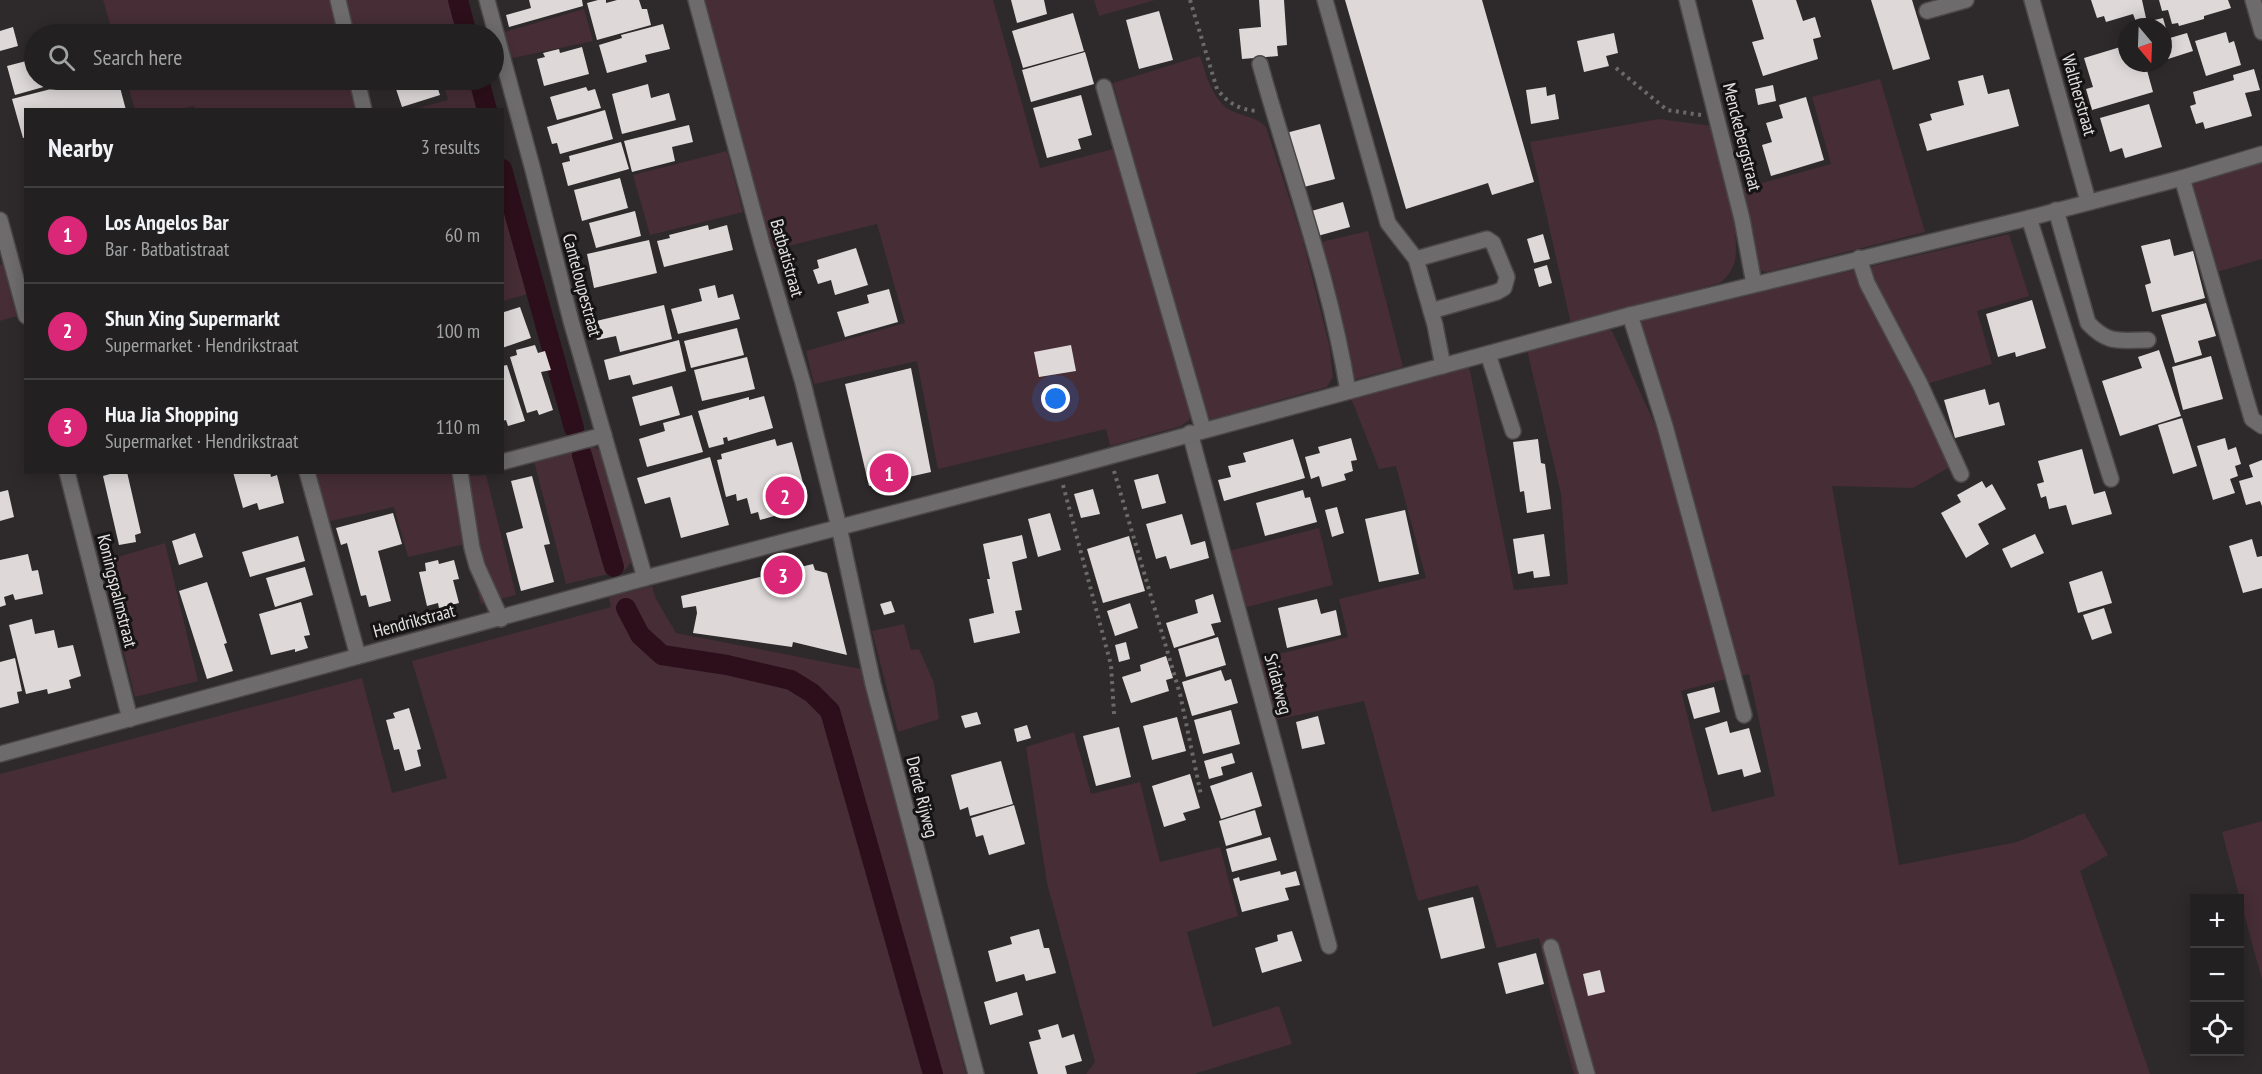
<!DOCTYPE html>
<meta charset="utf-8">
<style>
:root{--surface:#222020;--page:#2e2d2d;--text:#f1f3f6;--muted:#a2a3a5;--line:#3f3e3e;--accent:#db2777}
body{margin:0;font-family:"PT Sans Narrow",sans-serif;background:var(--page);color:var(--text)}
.controls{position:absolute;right:18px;bottom:18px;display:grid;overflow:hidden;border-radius:0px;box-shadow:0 3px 15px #0003}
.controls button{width:54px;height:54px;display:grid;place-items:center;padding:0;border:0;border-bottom:2px solid var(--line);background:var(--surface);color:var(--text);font:30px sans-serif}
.compass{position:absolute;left:2118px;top:18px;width:54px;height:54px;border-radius:50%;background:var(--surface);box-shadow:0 3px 15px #0003;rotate:161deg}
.you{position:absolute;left:1056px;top:399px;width:21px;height:21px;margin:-15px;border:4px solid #fff;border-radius:50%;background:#1a73e8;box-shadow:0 0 0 9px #1a73e833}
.badge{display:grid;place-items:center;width:39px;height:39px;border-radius:50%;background:var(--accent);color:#fff;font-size:20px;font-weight:700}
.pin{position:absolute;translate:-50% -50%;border:3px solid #fff;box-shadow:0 2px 6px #0006}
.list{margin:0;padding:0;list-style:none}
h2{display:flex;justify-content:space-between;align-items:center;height:78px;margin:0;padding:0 24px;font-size:26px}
h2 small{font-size:20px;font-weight:400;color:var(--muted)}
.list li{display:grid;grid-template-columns:39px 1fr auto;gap:18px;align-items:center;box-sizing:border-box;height:96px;padding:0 24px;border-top:2px solid var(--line)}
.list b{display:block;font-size:22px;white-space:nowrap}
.list p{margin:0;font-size:20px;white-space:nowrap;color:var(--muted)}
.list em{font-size:20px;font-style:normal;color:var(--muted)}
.icon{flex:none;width:33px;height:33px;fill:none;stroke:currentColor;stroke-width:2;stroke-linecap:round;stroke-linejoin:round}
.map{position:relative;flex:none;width:2262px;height:1074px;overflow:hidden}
.search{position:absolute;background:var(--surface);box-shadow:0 3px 15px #0003;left:24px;top:24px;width:480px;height:66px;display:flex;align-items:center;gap:15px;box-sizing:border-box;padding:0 21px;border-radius:33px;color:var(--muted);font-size:22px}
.panel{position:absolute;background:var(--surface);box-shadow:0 3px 15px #0003;left:24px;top:108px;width:480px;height:366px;border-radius:0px}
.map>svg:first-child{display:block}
.green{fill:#462d36}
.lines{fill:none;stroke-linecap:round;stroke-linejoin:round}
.canal{stroke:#2c0f1a;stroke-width:20}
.building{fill:#ded8d9}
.minor-casing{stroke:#4b4748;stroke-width:18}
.path{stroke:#6c6969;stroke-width:4;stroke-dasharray:3 4.5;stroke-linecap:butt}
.minor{stroke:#6d6b6b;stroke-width:15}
.labels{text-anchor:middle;stroke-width:6;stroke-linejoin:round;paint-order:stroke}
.street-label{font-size:18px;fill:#e4e1e1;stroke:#151313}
</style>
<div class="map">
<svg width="2262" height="1074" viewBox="0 0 2262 1074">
<rect width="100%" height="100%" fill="#2e2a2b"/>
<g class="green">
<polygon points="103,0 332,0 341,34 113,34"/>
<polygon points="344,0 458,0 467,34 352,34"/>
<polygon points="703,0 993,0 1040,168 1113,149 1192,412 1189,420 1181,426 1110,446 1106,429 938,469 917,361 814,384 806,351 905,323 877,224 772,250"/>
<polygon points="1094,0 1155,0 1099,16"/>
<polygon points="584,9 593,41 508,59 501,33"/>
<path d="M1200,56C1206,74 1211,96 1227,108C1239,117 1255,115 1266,127L1302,237L1329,344L1333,377L1327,387L1208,420L1204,415L1113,83Z"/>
<polygon points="1880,79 1925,232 1767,272 1755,269 1752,262 1750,219 1740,189 1831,164 1812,97"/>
<polygon points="126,80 351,80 358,109 195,110 194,106 180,109 135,109"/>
<polygon points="442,80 479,80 487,109 415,109 448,100"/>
<path d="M1659,119L1712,126C1720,161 1741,228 1735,260C1733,270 1727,277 1720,283L1571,324L1530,142Z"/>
<polygon points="727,151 743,212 650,235 633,175"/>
<polygon points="2262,161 2262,259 2217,272 2192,181"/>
<polygon points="502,169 535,292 503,301 502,301"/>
<polygon points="1368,231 1403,367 1349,381 1317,243"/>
<polygon points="2009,234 2029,296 1977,311 1992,364 1927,384 1872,277 1872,266"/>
<polygon points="3,264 17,316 0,321 0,265"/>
<polygon points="1856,270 1860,284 1914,390 1950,467 1913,488 1832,486 1899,865 2017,842 2084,813 2108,855 2080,871 2150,1074 1574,1074 1550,990 1539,938 1497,948 1478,885 1418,901 1364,701 1275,720 1259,659 1348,637 1339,599 1426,578 1396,466 1379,469 1351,398 1469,366 1514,590 1568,584 1561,494 1527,350 1606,329 1612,331 1657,429 1677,493 1726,679 1681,691 1712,812 1775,796 1749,674 1741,676 1671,430 1623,325 1746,292"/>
<polygon points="591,446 603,452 632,561 625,570 566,584 534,461"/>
<polygon points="458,472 470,476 486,475 516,595 481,604 465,544 408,557 394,507 326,522 313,473"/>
<polygon points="1319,528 1333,585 1243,608 1229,551"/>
<polygon points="165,543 198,681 135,697 101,562"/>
<polygon points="652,586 656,599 676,633 861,669 966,1074 0,1074 0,774 362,678 392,793 447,778 412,661 611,607 609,597"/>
<polygon points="904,624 911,650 919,649 934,683 939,719 898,732 872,631"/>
<polygon points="1074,732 1091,794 1140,782 1160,862 1220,847 1238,916 1187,932 1213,1027 1279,1006 1292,1044 1194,1074 1086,1074 1095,1062 1047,883 1026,747"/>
<polygon points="2262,821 2262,980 2222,832"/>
</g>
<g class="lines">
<g class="canal">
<polyline points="458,0 467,34"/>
<polyline points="479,80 487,110"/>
<polyline points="502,169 574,428"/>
<polyline points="582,455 614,567"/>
<polyline points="626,608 640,635 662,655 727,665 791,680 812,693 830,711 933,1074"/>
</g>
</g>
<g class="building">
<polygon points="529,0 582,0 583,6 509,27 506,15 531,8"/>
<polygon points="598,0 606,0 606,3 617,0 639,0 642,9 647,9 651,25 597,40 587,3"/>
<polygon points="1011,0 1044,0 1047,14 1017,23"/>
<polygon points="1259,0 1284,0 1287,45 1277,46 1278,56 1242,59 1239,29 1261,27"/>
<polygon points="1345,0 1482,0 1534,182 1492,195 1488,183 1406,209"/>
<polygon points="1752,0 1796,0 1803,21 1815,17 1821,37 1813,39 1818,59 1763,76 1752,42 1764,39"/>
<polygon points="1871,0 1912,0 1930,59 1893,70"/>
<polygon points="2091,0 2142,0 2148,27 2138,27 2133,14 2106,22 2104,16 2097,18"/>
<polygon points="2159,0 2228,0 2231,8 2204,16 2204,19 2179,26 2178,23 2172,24 2168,10 2162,11"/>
<polygon points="1159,11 1173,60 1139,69 1126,20"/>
<polygon points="1073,13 1084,51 1023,68 1012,31"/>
<polygon points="2163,18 2167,32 2163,33 2163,27 2152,27 2150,21"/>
<polygon points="663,24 670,49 645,55 647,62 607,73 599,45 622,38 621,35"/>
<polygon points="13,27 18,46 0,51 0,31"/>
<polygon points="102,29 104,34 86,34"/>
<polygon points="2226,32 2229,43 2234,41 2241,65 2206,76 2195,41"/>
<polygon points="1614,33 1618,53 1606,56 1609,66 1584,72 1577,41"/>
<polygon points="2187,33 2193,51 2168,59 2163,40"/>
<polygon points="2127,45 2127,63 2145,63 2153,92 2092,110 2086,89 2093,87 2084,58"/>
<polygon points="582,47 589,74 544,86 537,59 545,57 543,53 559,49 560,53"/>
<polygon points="1085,52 1094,84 1031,102 1022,70"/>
<polygon points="34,59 34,80 45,80 47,86 15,95 7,66"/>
<polygon points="2254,69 2260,90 2245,93 2252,116 2205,129 2203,122 2196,124 2190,106 2196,104 2193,92 2234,80 2233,75"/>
<polygon points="1983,75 1988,94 2009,89 2019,126 1927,151 1919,124 1932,120 1930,114 1964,105 1958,81"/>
<polygon points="86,80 118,80 126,110 26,110 26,137 23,138 12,99"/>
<polygon points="393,80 435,80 440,95 402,107"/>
<polygon points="648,84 651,98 669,93 676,120 622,134 612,94"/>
<polygon points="1773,85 1776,101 1758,105 1755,89"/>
<polygon points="586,87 588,91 595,89 601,108 557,120 550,97"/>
<polygon points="1546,87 1547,96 1555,94 1559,119 1531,124 1526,90"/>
<polygon points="1081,95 1092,135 1078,139 1081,149 1047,158 1033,108"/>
<polygon points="1806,97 1824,160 1771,176 1762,145 1772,142 1766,123 1783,118 1779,105"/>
<polygon points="2149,104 2162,147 2125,158 2122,148 2110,152 2100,118"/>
<polygon points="605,110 613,139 560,154 557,143 552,144 547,127"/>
<polygon points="1320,124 1335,179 1300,188 1286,133"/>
<polygon points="689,125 693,142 672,147 675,161 632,172 624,141"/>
<polygon points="621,142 629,169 568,186 562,163 570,161 569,156"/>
<polygon points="620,178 628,208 582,221 574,190"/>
<polygon points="1343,202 1350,227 1314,237 1308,212"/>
<polygon points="635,211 641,236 596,248 589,223"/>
<polygon points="708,225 709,230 727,225 733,250 664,267 657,241 670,238 669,235"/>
<polygon points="1543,234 1550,259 1534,263 1527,239"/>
<polygon points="2170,239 2174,256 2193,251 2205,298 2152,312 2145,285 2151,283 2141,246"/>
<polygon points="649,240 657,273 594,288 587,254"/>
<polygon points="856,248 868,285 835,295 831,280 818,284 813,270 819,268 817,260"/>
<polygon points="1547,265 1552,283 1539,287 1534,269"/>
<polygon points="715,285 718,298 733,294 740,319 678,334 671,309 702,301 699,289"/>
<polygon points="889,289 898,322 845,337 837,312 869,303 867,295"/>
<polygon points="2032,300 2046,348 2016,357 2015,352 1998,357 1986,314"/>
<polygon points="2206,303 2216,336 2198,341 2202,355 2175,363 2161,315"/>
<polygon points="664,305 672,339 620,352 616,336 597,340 592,322"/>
<polygon points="520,307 531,338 502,348 504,312"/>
<polygon points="737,328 744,355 691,368 684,341"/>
<polygon points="679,340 686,371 633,385 630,375 609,380 604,360"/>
<polygon points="535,345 538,353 545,351 551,370 541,372 553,410 539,415 537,410 527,413 510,357 517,355 516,350"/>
<polygon points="1071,345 1076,371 1039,377 1034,352"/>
<polygon points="2159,350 2181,416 2120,436 2102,381 2142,368 2138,357"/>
<polygon points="2211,356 2223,399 2183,410 2172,367"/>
<polygon points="747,357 755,389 702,401 694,370"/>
<polygon points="507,365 525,421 508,426 506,420 502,421 502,366"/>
<polygon points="911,368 931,472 869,486 845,384"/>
<polygon points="672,386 680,415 640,426 632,397"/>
<polygon points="1985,389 1989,405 1999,402 2005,425 1955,438 1944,400"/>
<polygon points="764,396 773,428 728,441 727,437 723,438 724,444 709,448 698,411 749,397 749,400"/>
<polygon points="692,415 703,452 647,467 639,439 665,431 663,423"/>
<polygon points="2182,418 2197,466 2173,474 2158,425"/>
<polygon points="1351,438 1357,460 1351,461 1353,471 1344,474 1346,480 1322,487 1319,476 1311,479 1305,457 1320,453 1318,447"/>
<polygon points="2225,438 2228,450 2236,447 2241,464 2235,466 2238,476 2230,479 2235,493 2213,500 2197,446"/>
<polygon points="775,439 777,446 792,442 806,494 799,496 802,508 760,520 758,512 751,514 747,498 737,501 736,494 726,497 717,460 722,459 721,454"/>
<polygon points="1293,439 1305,478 1224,501 1218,480 1231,477 1228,466 1246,462 1243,453"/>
<polygon points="1538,439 1541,463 1545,464 1551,509 1527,513 1524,491 1520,492 1513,442"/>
<polygon points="2082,449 2094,494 2105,491 2112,514 2072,525 2066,505 2049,509 2046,496 2041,498 2037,484 2044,482 2038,461"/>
<polygon points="710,457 729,525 681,538 670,497 645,504 637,478"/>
<polygon points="2262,460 2262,506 2260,501 2246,505 2239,481 2253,477 2249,465"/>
<polygon points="117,472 127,472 141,533 135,535 136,542 119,545 103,476"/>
<polygon points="233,472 270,472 271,477 277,475 284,503 259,510 257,503 243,508"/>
<polygon points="1158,474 1166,503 1142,509 1134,480"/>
<polygon points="532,476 550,544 544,545 554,582 521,591 506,533 523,528 511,481"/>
<polygon points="1982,481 1986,488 1992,484 2006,509 1978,524 1989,544 1966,558 1941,513 1961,502 1957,495"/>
<polygon points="1093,489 1100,514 1081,518 1074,494"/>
<polygon points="8,490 14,517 0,521 0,492"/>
<polygon points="1303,490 1305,498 1310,497 1317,522 1265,536 1256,503"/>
<polygon points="1337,507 1344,533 1332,537 1325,510"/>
<polygon points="1405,510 1419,574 1379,582 1365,519"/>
<polygon points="393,513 402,544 378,551 391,601 369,607 366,595 361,596 347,543 341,545 336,528"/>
<polygon points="1050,513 1061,550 1038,557 1028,519"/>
<polygon points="1182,514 1191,545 1205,541 1209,558 1170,569 1166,556 1156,559 1146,524"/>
<polygon points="195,533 203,557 179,565 172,541"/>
<polygon points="1544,534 1550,576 1534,578 1533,571 1518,574 1513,539"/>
<polygon points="2035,534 2044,553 2011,568 2002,549"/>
<polygon points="1022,535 1027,558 1012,562 1022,610 1015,611 1020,633 974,643 969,619 994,613 987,579 990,579 983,544"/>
<polygon points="298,536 305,561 250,577 242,552"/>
<polygon points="1129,536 1145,591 1103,603 1087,549"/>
<polygon points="2252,539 2257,557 2262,556 2262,588 2243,593 2229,546"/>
<polygon points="28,554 32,571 38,570 43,594 15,600 13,594 4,597 6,605 0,607 0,560"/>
<polygon points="438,560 439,564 454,560 459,579 453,580 459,603 439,608 438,603 427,606 419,572 426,571 425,563"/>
<polygon points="813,564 815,570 827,573 847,655 793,642 792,647 693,633 697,613 696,606 683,608 681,596"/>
<polygon points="305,567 313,595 275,607 266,578"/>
<polygon points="2102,571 2112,603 2078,613 2069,582"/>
<polygon points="207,582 227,643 224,644 233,671 207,679 179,591"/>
<polygon points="1213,594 1221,622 1211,624 1215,635 1174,648 1166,623 1198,613 1195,600"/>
<polygon points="1317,599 1321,614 1336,610 1341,635 1287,648 1278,608"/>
<polygon points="891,601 895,612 884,615 880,604"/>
<polygon points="301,602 310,635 304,636 308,648 295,652 295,649 271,655 259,614"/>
<polygon points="1130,603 1138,628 1115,636 1107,611"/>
<polygon points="2104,608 2112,633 2092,640 2083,615"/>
<polygon points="32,619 35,634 54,630 58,648 73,645 81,676 69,680 71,688 48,694 47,689 26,694 9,625"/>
<polygon points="1218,637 1226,665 1186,677 1178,649"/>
<polygon points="1126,642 1130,659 1119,662 1115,645"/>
<polygon points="1166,656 1173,678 1166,680 1169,691 1131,703 1122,677 1141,671 1140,665"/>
<polygon points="15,658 22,691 17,692 19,703 0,708 0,662"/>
<polygon points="1221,670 1225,681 1231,679 1238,703 1192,716 1182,682"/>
<polygon points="1714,687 1720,712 1694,719 1687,694"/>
<polygon points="409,708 421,749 417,750 421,766 405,771 399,749 394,750 386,720 395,718 393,713"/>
<polygon points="1231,710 1240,744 1203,754 1194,720"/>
<polygon points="977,712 981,724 965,728 961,716"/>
<polygon points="1318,716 1325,744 1302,749 1296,722"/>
<polygon points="1177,717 1186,751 1152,760 1143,726"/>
<polygon points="1727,721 1730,733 1749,728 1761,772 1744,777 1742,769 1718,775 1705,728"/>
<polygon points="1027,725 1031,738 1017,742 1014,729"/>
<polygon points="1119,727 1131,777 1096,786 1083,736"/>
<polygon points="1232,753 1235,763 1221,767 1223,775 1209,779 1204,761"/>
<polygon points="1001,761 1013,804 970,816 968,807 960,810 951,775"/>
<polygon points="1252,772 1262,806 1221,819 1210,786"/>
<polygon points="1190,774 1200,808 1183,813 1186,820 1164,827 1152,786"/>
<polygon points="1014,805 1025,844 989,855 983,835 976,837 971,818"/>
<polygon points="1255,810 1262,835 1226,846 1219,821"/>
<polygon points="1270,837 1277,860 1232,872 1226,849"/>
<polygon points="1280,871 1281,875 1296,871 1300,885 1285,888 1289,900 1242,912 1233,879 1239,877 1240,881"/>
<polygon points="1473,897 1485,948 1441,959 1428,908"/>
<polygon points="1039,929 1044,948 1049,948 1056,973 1026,981 1024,974 996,982 988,951 1012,944 1010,937"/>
<polygon points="1292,931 1302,961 1262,973 1255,948 1278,941 1277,935"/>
<polygon points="1536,953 1544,984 1506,994 1498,963"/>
<polygon points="1600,970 1605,992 1588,996 1583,974"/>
<polygon points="1017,992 1023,1015 990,1025 984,1002"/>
<polygon points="1058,1024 1062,1038 1074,1034 1082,1061 1065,1066 1067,1074 1038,1074 1029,1042 1041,1039 1038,1030"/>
</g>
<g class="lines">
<g class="minor-casing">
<g id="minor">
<polyline points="338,0 346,34"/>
<polyline points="487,0 533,170 571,321 645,578"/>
<polyline points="696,0 762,244 803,383 839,527 873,684 976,1074"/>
<polyline points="1325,0 1388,223 1416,259 1435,325 1443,366"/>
<polyline points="1687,0 1742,219 1754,284"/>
<polyline points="2032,0 2088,201"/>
<polyline points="2253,0 2262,32"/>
<polyline points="1927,11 1966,0"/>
<path d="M1260,64C1290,173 1330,279 1348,391"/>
<polyline points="357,80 364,110"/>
<polyline points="1104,87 1203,429"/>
<polyline points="2182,178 2252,419 2262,426"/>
<path d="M2056,210L2088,323C2109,345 2119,340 2148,340"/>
<polyline points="2029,218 2111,479"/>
<polyline points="0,220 26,316"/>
<polyline points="1859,258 1867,283 1920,384 1961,474"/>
<polyline points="1416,259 1487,239 1493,243 1507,277 1504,288 1497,292 1431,311"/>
<polyline points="1630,315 1665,426 1744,715"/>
<polyline points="1488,354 1513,431"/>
<polyline points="1190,433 1329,946"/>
<polyline points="502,462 604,435"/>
<polyline points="67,472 130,719"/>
<polyline points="307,472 358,656"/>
<polyline points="460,472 472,548 477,566 501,619"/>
<polyline points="0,754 645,578 1059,470 1630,315 2029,218 2182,178 2262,154"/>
<polyline points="1551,947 1587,1074"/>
</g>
</g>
<g class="path">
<path d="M1190,0L1217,89C1228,103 1239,110 1258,111"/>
<polyline points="1616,68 1667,110 1701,115"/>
<polyline points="1114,471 1180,694 1201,795"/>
<polyline points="1063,485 1111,665 1114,714"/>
</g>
<use href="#minor" class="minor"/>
</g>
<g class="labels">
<g class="street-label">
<text transform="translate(2079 95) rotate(74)" y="6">Waltherstraat</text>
<text transform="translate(1742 137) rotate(76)" y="6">Menckebergstraat</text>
<text transform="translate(787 258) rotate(74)" y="6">Batbatistraat</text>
<text transform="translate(582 285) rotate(75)" y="6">Canteloupestraat</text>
<text transform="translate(117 591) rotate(76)" y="6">Koningspalmstraat</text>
<text transform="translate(414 621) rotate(-15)" y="6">Hendrikstraat</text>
<text transform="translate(1278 684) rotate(75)" y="6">Sridatweg</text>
<text transform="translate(922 797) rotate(76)" y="6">Derde Rijweg</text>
</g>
</g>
</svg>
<div class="controls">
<button>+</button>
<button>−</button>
<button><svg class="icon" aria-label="locate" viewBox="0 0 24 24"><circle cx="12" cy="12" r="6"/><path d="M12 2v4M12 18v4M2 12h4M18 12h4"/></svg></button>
</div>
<svg class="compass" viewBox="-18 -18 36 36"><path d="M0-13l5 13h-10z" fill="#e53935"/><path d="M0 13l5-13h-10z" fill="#a2a3a5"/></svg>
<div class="you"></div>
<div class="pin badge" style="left:889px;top:473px">1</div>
<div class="pin badge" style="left:785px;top:496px">2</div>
<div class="pin badge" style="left:783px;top:575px">3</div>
<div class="search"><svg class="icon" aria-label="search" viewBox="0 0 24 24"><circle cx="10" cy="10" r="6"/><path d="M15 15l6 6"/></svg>Search here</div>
<section class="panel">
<h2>Nearby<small>3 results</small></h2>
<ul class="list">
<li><span class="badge">1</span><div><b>Los Angelos Bar</b><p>Bar · Batbatistraat</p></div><em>60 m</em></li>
<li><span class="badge">2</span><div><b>Shun Xing Supermarkt</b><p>Supermarket · Hendrikstraat</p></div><em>100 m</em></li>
<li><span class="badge">3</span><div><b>Hua Jia Shopping</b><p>Supermarket · Hendrikstraat</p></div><em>110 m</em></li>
</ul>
</section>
</div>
